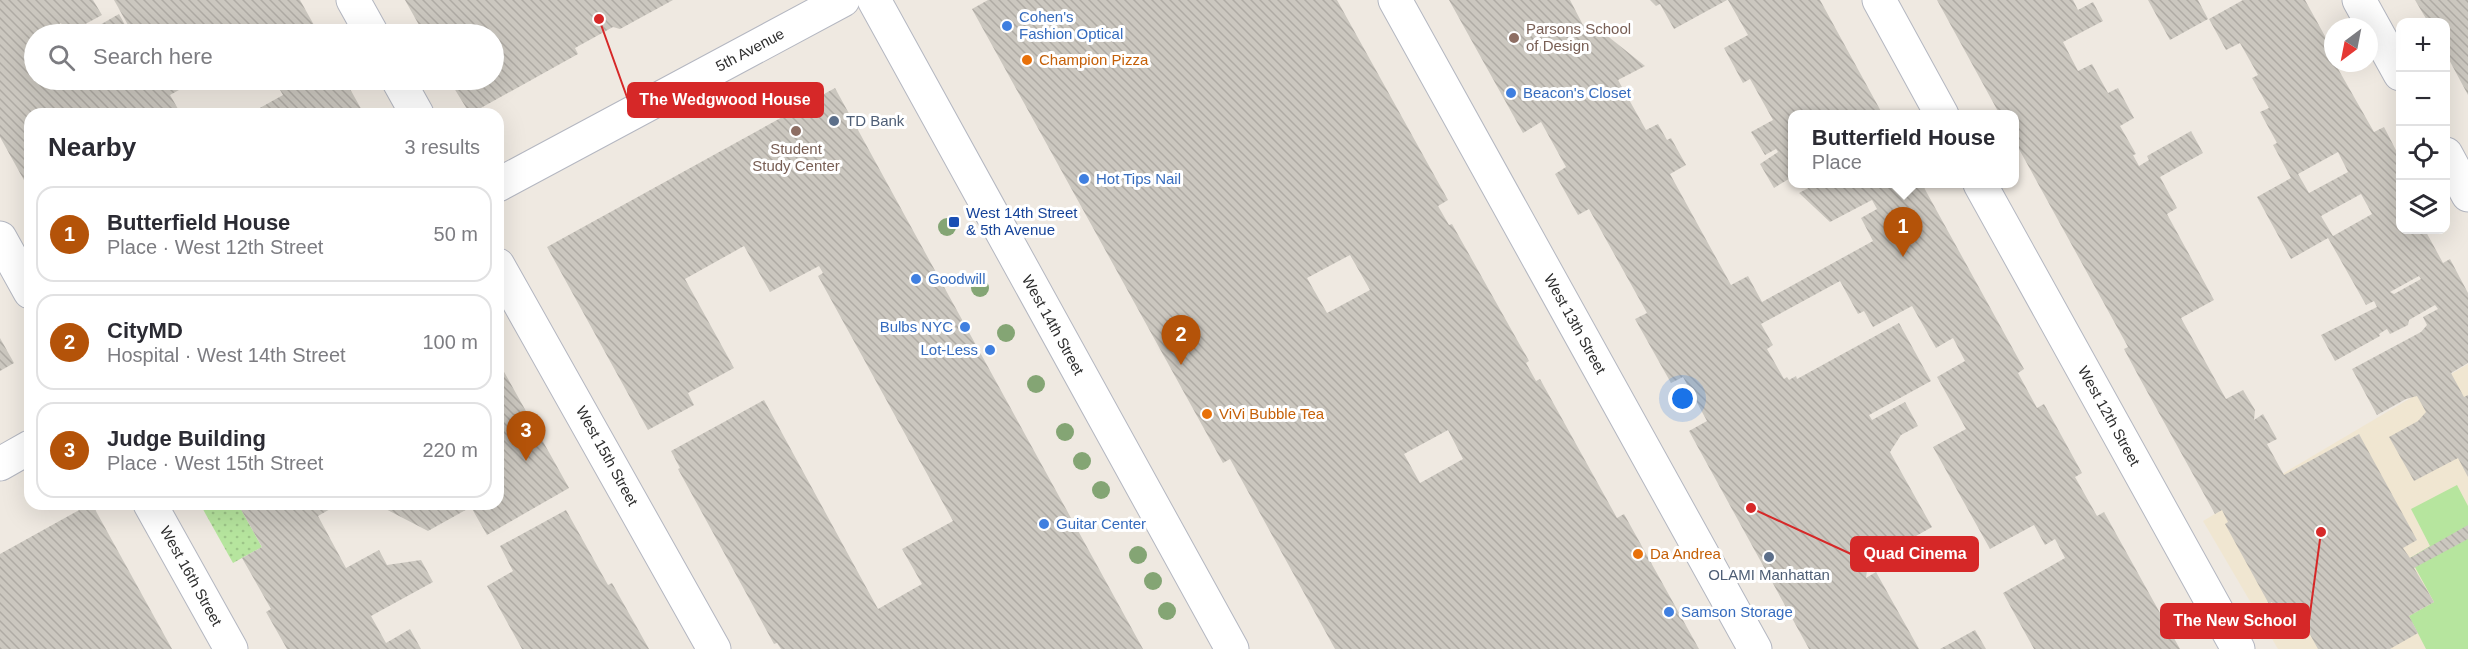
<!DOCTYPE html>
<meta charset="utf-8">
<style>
:root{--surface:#fff;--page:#f7f7f7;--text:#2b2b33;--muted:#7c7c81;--line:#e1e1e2;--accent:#b45309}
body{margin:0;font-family:Arial,sans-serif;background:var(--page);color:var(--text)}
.controls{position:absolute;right:18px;top:18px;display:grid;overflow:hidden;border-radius:12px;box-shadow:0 6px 24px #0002}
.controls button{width:54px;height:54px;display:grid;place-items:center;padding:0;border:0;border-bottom:2px solid var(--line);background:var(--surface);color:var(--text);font:30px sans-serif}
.compass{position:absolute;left:2324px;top:18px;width:54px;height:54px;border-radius:50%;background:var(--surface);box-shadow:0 6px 24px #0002;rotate:212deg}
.you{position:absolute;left:1683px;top:399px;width:21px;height:21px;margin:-15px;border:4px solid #fff;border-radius:50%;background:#1a73e8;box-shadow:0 0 0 9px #1a73e833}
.badge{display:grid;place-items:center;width:39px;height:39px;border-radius:50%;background:var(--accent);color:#fff;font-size:20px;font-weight:700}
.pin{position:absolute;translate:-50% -50px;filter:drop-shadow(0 2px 3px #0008)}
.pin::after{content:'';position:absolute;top:32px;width:21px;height:18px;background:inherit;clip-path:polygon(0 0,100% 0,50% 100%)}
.popup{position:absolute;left:1788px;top:110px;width:231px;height:78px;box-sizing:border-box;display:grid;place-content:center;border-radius:12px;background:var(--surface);filter:drop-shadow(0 2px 4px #0005);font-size:20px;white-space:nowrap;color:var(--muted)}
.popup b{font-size:22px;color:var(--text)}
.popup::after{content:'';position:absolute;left:50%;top:100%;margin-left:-12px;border:12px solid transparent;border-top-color:var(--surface)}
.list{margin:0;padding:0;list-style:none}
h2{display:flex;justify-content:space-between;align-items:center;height:78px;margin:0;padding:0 24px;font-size:26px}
h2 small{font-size:20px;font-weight:400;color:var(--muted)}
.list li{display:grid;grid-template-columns:39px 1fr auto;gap:18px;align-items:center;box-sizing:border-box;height:96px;margin:0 12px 12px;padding:0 12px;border:2px solid var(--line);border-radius:18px}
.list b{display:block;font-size:22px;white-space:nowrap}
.list p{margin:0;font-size:20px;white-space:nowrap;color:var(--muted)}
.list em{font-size:20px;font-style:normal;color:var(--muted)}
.icon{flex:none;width:33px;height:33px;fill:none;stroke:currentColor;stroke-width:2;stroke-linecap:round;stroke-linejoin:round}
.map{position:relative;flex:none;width:2468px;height:649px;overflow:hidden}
.search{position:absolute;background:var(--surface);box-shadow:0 6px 24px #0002;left:24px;top:24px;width:480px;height:66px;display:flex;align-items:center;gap:15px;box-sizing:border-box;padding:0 21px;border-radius:33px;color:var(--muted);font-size:22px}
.panel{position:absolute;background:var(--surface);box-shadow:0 6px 24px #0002;left:24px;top:108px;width:480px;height:402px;border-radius:18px}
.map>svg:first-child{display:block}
.education{fill:#f0e6d1}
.park{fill:url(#park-dots)}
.garden{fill:#b6e59e}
.building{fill:url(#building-back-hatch);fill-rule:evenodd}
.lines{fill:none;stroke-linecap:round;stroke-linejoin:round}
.minor-casing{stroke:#b4b7c1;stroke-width:35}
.secondary-casing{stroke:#b4b7c1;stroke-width:35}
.minor{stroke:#fff;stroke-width:33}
.secondary{stroke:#fff;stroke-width:33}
.tree{fill:#84a574}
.shop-dot{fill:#3f7fe0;stroke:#fff;stroke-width:2}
.education-dot{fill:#8d6e63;stroke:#fff;stroke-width:2}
.food-dot{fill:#e8710a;stroke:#fff;stroke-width:2}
.service-dot{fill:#5c6f8a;stroke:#fff;stroke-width:2}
.transit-dot{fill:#1a4fb4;stroke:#fff;stroke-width:2}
.labels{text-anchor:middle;stroke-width:6;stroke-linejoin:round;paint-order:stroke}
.shop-label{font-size:15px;fill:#366cbe;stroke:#fff;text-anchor:start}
.education-label{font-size:15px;fill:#785e54;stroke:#fff;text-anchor:start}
.street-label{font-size:15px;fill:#2e2e2e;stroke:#fff}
.food-label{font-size:15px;fill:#c56008;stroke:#fff;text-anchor:start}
.service-label{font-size:15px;fill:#4e5e75;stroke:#fff;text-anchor:start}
.transit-label{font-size:15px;fill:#164399;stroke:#fff;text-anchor:start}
.leader{fill:none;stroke:#d62828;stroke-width:2}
.callout-dot{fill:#d62828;stroke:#fff;stroke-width:2}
.callout{fill:#d62828;stroke:#d62828;stroke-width:2}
.callout-label{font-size:16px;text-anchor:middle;font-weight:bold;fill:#fff}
</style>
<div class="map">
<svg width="2468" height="649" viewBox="0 0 2468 649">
<defs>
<pattern id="park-dots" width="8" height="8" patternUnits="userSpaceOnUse" patternTransform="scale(1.5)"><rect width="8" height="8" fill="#b6e59e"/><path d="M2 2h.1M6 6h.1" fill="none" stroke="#9dc588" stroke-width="1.8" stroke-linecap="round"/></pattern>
<pattern id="building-back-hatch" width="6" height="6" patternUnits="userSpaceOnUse" patternTransform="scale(1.5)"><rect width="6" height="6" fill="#cbc7bf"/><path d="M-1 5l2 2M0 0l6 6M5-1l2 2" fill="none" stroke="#afaba4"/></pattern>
</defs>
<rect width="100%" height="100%" fill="#efe9e1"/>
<polygon class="education" points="2468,364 2468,649 2278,649 2203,521"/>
<polygon class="park" points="200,504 238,504 262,547 233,563"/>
<polygon class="garden" points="2457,485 2468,506 2468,649 2426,649 2409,616 2434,602 2410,558 2430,546 2411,509"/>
<g class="building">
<polygon points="0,0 93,0 102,15 67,34 61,23 48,30 51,34 34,34 32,64 34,62 34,80 197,80 170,95 181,114 30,114 30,191 0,137"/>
<polygon points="114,0 300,0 319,34 133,34"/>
<polygon points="405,0 673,0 620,29 613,27 575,48 578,54 470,114 449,80 494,80 494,34 424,34"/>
<path d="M988,0H1337L1448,200L1438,206L1449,225L1452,224L1529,361L1526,363L1536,381L1540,379L1617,518L1624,514L1699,649H1335L1230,459L1223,463L972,9ZM1350,255L1370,290L1327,313L1307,278ZM1448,430L1463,459L1420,483L1404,454Z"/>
<polygon points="1449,0 1570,0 1583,25 1590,22 1645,66 1618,80 1646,130 1658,124 1667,140 1671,138 1686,165 1670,174 1731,285 1748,276 1762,302 1873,241 1861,218 1877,209 1872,200 1830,222 1799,193 1816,184 1922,184 2024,369 2018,373 2037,408 2044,404 2082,473 2075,477 2097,516 2104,512 2180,649 2034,649 2003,593 2065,558 2055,539 2045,545 2034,525 1990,549 1933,447 1966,429 1937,377 1965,361 1953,338 1936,348 1912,306 1873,327 1864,311 1858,314 1840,281 1761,324 1773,345 1767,349 1784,379 1787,377 1789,380 1796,376 1797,379 1899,323 1931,381 1869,415 1872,420 1905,402 1918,426 1901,435 1890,452 1932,527 1868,563 1866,578 1876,572 1919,649 1809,649 1689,431 1707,421 1683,377 1671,383 1635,319 1647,313 1589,209 1578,215 1555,174 1566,167 1541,122 1523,133"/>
<polygon points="1650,0 1727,0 1674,29 1660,4 1656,6"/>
<polygon points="1728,0 1820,0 1883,115 1792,115 1792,177 1774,188 1760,164 1778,152 1776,149 1765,155 1751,132 1773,120 1750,79 1743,83 1724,48 1748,35"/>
<polygon points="1937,0 2073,0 2078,10 2093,2 2103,21 2063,42 2078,71 2092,64 2108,93 2118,88 2134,118 2120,126 2136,154 2133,155 2139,166 2149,160 2147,156 2191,131 2203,153 2160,177 2177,208 2167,214 2214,300 2181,318 2226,399 2243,390 2255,410 2254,420 2263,414 2277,439 2267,444 2284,475 2359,434 2417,540 2403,548 2410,558 2468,525 2468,539 2414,568 2434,602 2409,616 2418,633 2390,649 2318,649 2295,607 2279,616 2272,602 2269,604 2225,524 2228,522 2222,510 2215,514 2139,377 2124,349 2128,347 2014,140 2014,115 2000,115"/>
<polygon points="2148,0 2198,0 2208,19 2170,40"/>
<path d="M2243,0H2305L2326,38L2333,34V63H2344L2337,67L2374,132L2384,127L2400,158V230H2425L2443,263L2450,259L2468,293V363L2451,373L2464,397L2468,395V477L2458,458L2414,481L2389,437L2418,421L2426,412L2417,396L2406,399L2377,415L2352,369L2421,332L2427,325L2423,317L2438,309L2435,305L2409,320L2408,325L2390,334L2387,329L2379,334L2380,336L2335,361L2321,335L2377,307L2374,301L2366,305L2328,238L2291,259L2257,197L2291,178L2273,145L2277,143L2260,112L2269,108L2252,78L2258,75L2240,43L2226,50L2209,19ZM2338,152L2348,172L2309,193L2298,174ZM2361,194L2372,214L2333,236L2321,216ZM2419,276L2421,279L2394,294L2390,292Z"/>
<polygon points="2415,0 2468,0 2468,95 2446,54 2446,22 2428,22"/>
<polygon points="119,14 130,34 84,34"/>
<polygon points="274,80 345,80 364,114 249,114 283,95"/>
<polygon points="835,88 910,225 1143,649 781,649 777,643 774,644 678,469 680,468 671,451 764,400 878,609 922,584 902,549 953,521 818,276 823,273 819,266 770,292 744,246 685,279 734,368 688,393 694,405 648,430 547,247"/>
<polygon points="0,338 14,363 0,371"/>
<polygon points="498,361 569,488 487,535 471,507 428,531 376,504 498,504"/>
<polygon points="90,504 92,504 172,649 0,649 0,554"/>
<polygon points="238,504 339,504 318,516 346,568 379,550 387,565 421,560 433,582 371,616 386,643 410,629 421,649 287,649 266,612 271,609 242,558 262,547"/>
<polygon points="566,510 608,585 612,583 649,649 522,649 487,586 513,571 500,546"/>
<polygon points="1975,630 1986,649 1940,649"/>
</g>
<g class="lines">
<g class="minor-casing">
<g id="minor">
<polyline points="353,0 372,34"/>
<polyline points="874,0 1232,649"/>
<polyline points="1395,0 1755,649"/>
<polyline points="1879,0 1942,115"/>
<polyline points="2359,0 2400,74"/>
<polyline points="398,80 417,114"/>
<polyline points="2446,154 2468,195"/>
<polyline points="1980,184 2238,649"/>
<polyline points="0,238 30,292"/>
<polyline points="498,265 714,649"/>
<polyline points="150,504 231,649"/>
</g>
</g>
<g class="secondary-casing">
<g id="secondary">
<polyline points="498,185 843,0"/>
<polyline points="0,464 30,447"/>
</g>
</g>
<use href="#minor" class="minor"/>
<use href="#secondary" class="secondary"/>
</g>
<g class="tree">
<circle cx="947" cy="227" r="9"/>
<circle cx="980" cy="288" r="9"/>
<circle cx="1006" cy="333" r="9"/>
<circle cx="1036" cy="384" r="9"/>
<circle cx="1065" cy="432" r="9"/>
<circle cx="1082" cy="461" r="9"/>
<circle cx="1101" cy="490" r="9"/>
<circle cx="1138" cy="555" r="9"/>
<circle cx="1153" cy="581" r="9"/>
<circle cx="1167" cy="611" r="9"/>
</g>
<g class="shop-dot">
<circle cx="1007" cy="26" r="6"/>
<circle cx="1511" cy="93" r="6"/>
<circle cx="1084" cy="179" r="6"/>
<circle cx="916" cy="279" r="6"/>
<circle cx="965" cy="327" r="6"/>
<circle cx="990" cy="350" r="6"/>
<circle cx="1044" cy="524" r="6"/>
<circle cx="1669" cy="612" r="6"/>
</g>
<g class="education-dot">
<circle cx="1514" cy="38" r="6"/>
<circle cx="796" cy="131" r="6"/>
</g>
<g class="food-dot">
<circle cx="1027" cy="60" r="6"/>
<circle cx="1207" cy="414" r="6"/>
<circle cx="1638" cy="554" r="6"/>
</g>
<g class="service-dot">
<circle cx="834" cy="121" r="6"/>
<circle cx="1769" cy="557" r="6"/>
</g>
<rect class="transit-dot" x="948" y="216" width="12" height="12" rx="3"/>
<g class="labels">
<g class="shop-label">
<text x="1019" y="22">Cohen's<tspan x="1019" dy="17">Fashion Optical</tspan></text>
<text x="1523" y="98">Beacon's Closet</text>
<text x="1096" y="184">Hot Tips Nail</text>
<text x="928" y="284">Goodwill</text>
<text x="953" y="332" text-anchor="end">Bulbs NYC</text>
<text x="978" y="355" text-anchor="end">Lot-Less</text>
<text x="1056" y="529">Guitar Center</text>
<text x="1681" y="617">Samson Storage</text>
</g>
<g class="education-label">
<text x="1526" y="34">Parsons School<tspan x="1526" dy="17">of Design</tspan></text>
<text x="796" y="154" text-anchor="middle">Student<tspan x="796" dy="17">Study Center</tspan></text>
</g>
<g class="street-label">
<text transform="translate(750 50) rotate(-28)" y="5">5th Avenue</text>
<text transform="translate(1575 324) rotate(61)" y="5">West 13th Street</text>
<text transform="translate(1053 325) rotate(61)" y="5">West 14th Street</text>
<text transform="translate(2109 416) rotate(61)" y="5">West 12th Street</text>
<text transform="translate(607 456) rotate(61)" y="5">West 15th Street</text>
<text transform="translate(191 576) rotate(61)" y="5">West 16th Street</text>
</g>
<g class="food-label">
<text x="1039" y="65">Champion Pizza</text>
<text x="1219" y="419">ViVi Bubble Tea</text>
<text x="1650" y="559">Da Andrea</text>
</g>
<g class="service-label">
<text x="846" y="126">TD Bank</text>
<text x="1769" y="580" text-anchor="middle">OLAMI Manhattan</text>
</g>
<g class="transit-label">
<text x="966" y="218">West 14th Street<tspan x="966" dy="17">&amp; 5th Avenue</tspan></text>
</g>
</g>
<path class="leader" d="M599 19L628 100M1751 508L1851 554M2321 532L2309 621"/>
<g class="callout-dot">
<circle cx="599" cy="19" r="6"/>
<circle cx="1751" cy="508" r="6"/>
<circle cx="2321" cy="532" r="6"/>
</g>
<g class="callout">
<rect x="628" y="83" width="195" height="34" rx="6"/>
<rect x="1851" y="537" width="127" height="34" rx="6"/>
<rect x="2161" y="604" width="148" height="34" rx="6"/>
</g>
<g class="callout-label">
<text x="725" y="105">The Wedgwood House</text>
<text x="1915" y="559">Quad Cinema</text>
<text x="2235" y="626">The New School</text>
</g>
</svg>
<div class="controls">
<button>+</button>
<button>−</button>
<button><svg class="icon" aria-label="locate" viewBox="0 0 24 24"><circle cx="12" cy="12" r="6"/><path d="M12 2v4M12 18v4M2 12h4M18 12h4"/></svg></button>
<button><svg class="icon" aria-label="layers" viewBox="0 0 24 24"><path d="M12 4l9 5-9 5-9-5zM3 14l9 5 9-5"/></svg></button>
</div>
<svg class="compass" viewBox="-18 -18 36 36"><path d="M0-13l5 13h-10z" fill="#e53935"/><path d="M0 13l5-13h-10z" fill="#7c7c81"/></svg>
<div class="you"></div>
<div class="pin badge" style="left:1903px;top:257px">1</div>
<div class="popup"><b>Butterfield House</b>Place</div>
<div class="pin badge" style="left:1181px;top:365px">2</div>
<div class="pin badge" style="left:526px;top:461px">3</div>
<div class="search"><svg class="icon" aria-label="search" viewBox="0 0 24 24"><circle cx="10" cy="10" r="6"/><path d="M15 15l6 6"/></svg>Search here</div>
<section class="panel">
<h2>Nearby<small>3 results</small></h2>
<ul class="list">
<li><span class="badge">1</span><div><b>Butterfield House</b><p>Place · West 12th Street</p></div><em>50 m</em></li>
<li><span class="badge">2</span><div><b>CityMD</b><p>Hospital · West 14th Street</p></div><em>100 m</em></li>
<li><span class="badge">3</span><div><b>Judge Building</b><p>Place · West 15th Street</p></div><em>220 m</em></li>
</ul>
</section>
</div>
